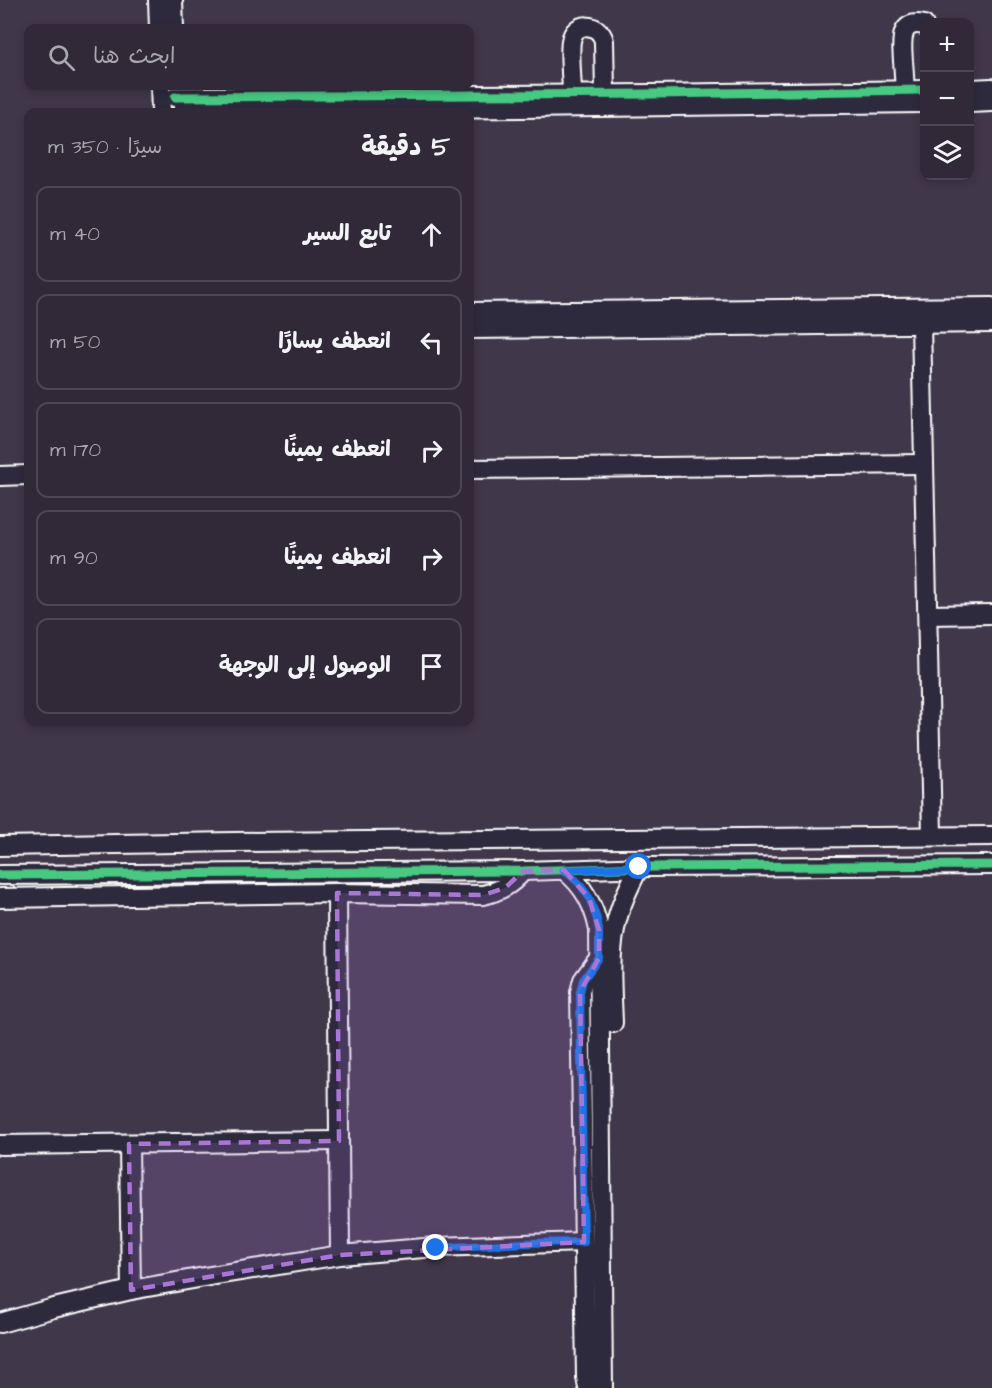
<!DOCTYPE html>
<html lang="ar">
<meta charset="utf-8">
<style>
:root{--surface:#312938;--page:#393140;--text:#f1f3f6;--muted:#a8a6ae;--line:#4c4553}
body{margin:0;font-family:"Architects Daughter","Playpen Sans Arabic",sans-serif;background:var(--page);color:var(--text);direction:rtl}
.controls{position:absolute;right:18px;top:18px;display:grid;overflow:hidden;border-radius:12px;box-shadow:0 3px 9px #0003}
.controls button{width:54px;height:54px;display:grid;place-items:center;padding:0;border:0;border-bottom:2px solid var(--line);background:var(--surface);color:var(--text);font:30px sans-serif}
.stop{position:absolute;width:18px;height:18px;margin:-14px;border:4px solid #1a73e8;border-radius:50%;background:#fff}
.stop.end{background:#1a73e8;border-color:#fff;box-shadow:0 2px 6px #0008}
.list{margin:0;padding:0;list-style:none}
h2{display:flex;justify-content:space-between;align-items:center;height:78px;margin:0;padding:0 24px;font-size:26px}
h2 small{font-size:20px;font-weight:400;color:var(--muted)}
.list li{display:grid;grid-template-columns:39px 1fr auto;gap:18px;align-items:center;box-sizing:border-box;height:96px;margin:0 12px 12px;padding:0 12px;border:2px solid var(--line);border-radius:12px}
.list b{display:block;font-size:22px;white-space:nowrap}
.list em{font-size:20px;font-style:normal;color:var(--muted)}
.icon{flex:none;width:33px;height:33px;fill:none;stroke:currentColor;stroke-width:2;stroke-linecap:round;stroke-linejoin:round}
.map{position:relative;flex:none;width:992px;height:1388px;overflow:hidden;direction:ltr}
.search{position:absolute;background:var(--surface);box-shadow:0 3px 9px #0003;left:24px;top:24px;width:450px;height:66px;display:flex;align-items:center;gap:15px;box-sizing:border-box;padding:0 21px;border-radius:12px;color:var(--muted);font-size:22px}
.panel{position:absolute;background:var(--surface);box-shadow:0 3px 9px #0003;left:24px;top:108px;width:450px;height:618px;border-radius:12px;direction:rtl}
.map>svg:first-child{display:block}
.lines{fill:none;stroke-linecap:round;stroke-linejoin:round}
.minor-casing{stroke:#fff;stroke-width:22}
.minor{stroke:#2f2a3d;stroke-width:18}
.cycleway-casing{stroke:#2f2a3d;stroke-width:13}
.cycleway{stroke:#46c982;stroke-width:9}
.route{stroke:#1a73e8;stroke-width:8}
.marked{fill:#a976d5;fill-opacity:0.2;stroke:#a976d5;stroke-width:4.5;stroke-dasharray:12 8;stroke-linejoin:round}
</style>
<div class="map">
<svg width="992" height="1388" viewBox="0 0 992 1388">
<rect width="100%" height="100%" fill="#41374a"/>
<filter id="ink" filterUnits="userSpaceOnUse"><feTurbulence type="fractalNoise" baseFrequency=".0167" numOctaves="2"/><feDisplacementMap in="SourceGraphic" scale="12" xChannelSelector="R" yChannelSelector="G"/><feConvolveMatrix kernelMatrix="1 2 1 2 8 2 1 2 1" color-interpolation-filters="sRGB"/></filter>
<g filter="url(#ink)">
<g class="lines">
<g class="minor-casing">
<g id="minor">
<polyline points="158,0 159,28"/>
<polyline points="173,0 174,28"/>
<polyline points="160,86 161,112"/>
<polyline points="970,89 992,88"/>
<path d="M905,90C904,80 904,71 903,61C902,45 898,19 924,25"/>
<path d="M572,94C572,80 569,55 571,41C574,21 599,22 604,41L605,94"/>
<polyline points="175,97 652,94 924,90"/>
<polyline points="970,103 992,102"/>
<polyline points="182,112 924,103"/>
<polyline points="470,312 992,307"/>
<polyline points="921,323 932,836"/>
<polyline points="470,329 992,323"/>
<polyline points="470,469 924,464"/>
<polyline points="0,476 28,475"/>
<polyline points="928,615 992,614"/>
<polyline points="0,846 234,842 992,836"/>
<path d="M564,870C584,886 594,905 599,930L603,1388"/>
<polyline points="0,875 523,871 650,867 992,865"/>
<polyline points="337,893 340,1255"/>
<path d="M0,898L337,893L483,895C500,891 511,885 523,871"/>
<path d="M613,1023C612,992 609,959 615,929C619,907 629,887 639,867"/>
<polyline points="129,1144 131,1290"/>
<polyline points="0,1145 339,1141"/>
<polyline points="0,1323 54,1308 131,1290 210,1276 340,1255 436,1247 584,1242"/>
<polyline points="588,1388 586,1377 580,992 583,980 599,958"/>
</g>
</g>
<use href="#minor" class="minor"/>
<g class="cycleway-casing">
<g id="cycleway">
<polyline points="175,97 652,94 924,90"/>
<polyline points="0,875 523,871 650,867 992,865"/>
</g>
</g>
<use href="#cycleway" class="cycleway"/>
</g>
</g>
<g class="lines" filter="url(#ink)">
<polyline class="route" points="436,1248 526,1243 584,1242 580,992 583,980 599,958 599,930 597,919 589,897 578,882 564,870 639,867"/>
</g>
<path class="marked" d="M564,870L589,898L599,930V958L580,992L584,1242L340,1255L131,1290L129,1144L339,1141L337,893L483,895L505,888L523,871Z"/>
</svg>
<div class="controls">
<button>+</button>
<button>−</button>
<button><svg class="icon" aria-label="layers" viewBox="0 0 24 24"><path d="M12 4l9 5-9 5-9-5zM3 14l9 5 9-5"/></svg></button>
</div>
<div class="stop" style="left:639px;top:867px"></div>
<div class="stop end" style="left:436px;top:1248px"></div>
<div class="search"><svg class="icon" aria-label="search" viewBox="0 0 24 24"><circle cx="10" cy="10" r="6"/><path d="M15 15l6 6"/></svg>ابحث هنا</div>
<section class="panel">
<h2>5 دقيقة<small>سيرًا · 350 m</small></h2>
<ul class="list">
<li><svg class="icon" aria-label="ahead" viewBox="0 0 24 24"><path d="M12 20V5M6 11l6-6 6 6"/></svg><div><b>تابع السير</b></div><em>40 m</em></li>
<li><svg class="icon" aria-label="left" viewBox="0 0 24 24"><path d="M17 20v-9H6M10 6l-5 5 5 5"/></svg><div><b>انعطف يسارًا</b></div><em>50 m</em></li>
<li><svg class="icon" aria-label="right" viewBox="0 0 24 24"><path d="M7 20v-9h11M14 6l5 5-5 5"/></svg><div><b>انعطف يمينًا</b></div><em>170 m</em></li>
<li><svg class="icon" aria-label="right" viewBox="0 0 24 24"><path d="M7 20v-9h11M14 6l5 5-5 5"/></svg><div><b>انعطف يمينًا</b></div><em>90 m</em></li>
<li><svg class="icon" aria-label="arrive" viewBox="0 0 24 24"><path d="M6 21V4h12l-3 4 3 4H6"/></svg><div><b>الوصول إلى الوجهة</b></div></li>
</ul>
</section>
</div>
